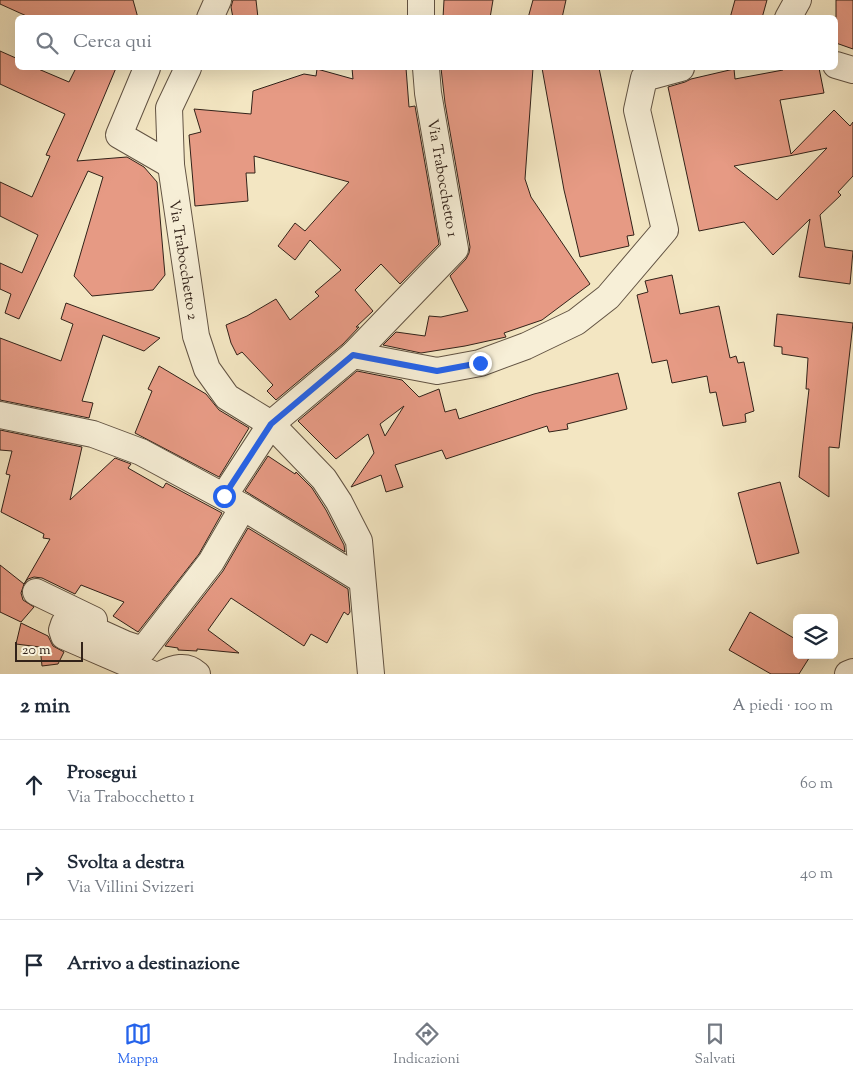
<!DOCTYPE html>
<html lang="it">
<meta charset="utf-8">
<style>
:root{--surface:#fff;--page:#f6f6f7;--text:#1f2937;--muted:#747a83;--line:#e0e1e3;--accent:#2563eb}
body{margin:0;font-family:"Sorts Mill Goudy",serif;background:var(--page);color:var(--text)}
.controls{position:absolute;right:15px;bottom:15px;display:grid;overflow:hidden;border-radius:8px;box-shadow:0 5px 20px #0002}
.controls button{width:45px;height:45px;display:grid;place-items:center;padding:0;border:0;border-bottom:1px solid var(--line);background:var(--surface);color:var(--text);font:25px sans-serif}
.scale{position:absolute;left:15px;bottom:12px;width:68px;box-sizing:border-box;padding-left:5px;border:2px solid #322219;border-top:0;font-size:14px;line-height:18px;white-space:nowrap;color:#322219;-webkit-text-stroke:4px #f7efd7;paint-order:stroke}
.stop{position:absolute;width:15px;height:15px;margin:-11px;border:4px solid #2563eb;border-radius:50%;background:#fff}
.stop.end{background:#2563eb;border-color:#fff;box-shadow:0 1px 5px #0008}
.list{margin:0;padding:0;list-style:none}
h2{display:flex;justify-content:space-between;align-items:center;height:65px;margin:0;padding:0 20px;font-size:21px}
h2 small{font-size:16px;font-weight:400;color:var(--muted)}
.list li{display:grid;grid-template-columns:32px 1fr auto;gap:15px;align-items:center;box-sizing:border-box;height:90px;padding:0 20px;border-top:1px solid var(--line)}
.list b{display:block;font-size:19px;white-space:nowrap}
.list p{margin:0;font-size:16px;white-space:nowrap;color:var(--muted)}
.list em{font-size:16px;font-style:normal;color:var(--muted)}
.icon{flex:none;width:28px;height:28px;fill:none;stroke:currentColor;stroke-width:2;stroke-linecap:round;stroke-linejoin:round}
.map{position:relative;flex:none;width:853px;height:674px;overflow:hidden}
.search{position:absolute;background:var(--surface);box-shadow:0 5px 20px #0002;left:15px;right:15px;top:15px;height:55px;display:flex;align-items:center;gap:12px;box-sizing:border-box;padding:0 18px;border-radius:8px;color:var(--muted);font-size:19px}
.sheet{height:335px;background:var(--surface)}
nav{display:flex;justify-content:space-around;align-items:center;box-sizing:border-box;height:70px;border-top:1px solid var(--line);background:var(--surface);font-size:14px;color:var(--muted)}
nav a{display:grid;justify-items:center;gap:2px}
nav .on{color:var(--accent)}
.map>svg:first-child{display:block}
.building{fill:#e69a84;stroke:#322219;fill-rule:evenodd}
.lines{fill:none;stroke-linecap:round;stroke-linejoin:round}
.minor-casing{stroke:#625343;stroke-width:28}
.minor{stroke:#f7efd7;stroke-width:26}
.route{stroke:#2563eb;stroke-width:6}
.labels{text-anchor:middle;stroke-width:5;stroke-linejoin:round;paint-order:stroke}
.street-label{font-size:15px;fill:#322219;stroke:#f7efd7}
</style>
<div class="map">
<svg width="853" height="674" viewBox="0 0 853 674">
<rect width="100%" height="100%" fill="#f3e6c2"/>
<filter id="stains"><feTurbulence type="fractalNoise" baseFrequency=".004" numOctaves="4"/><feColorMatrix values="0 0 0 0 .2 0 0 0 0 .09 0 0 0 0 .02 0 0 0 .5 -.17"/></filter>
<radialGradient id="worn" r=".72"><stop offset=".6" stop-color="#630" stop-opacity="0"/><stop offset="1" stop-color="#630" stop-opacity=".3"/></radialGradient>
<g class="building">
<polygon points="0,0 133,0 138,18 31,18 0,4"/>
<polygon points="233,0 256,0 258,18 233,18 231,7"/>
<polygon points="444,0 493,0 490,18 443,18"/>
<polygon points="533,0 566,0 562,18 528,18"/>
<polygon points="735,0 767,0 762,18 730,18"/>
<polygon points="836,0 853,0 853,49 836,43"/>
<polygon points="0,51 18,59 18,68 36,68 69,82 76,68 116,68 77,161 127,157 144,167 157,182 165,275 153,290 92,296 74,276 103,177 88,171 19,319 5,313 11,294 0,289 0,263 22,273 38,235 0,216 0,182 32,197 50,156 46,155 65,114 0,84"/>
<polygon points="352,68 406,68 409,107 415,106 439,244 400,284 381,264 355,290 373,311 356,327 359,327 343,344 276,400 267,391 273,385 242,352 237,355 231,343 226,325 247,316 276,299 290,320 319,296 315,292 341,270 310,240 295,260 278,246 295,223 305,231 349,182 254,156 255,173 246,173 248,201 195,206 189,135 201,132 194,109 251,114 253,91 304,74 316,76 317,69 353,79"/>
<polygon points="441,68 533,68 525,179 531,197 590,284 542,320 504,333 506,337 465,346 421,353 383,345 396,332 425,336 429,316 441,317 468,311 450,276 466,259 469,253 470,247 445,103"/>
<polygon points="542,68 599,68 634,235 627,236 629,246 580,257 564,190"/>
<path d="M783,68H819L824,93L780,100L791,154L834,110L850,126L853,122V176L838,192L841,195L820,215L825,247L853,251L850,284L799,277L810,219L773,255L744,222L699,231L668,87L685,82L691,79L734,69L735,79L783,70ZM827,148L777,200L734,166L789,156Z"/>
<polygon points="672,275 680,314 719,306 730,358 736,356 738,363 744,362 754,411 745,414 746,422 723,426 716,392 710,393 707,376 672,383 667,360 652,363 637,295 648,292 645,281"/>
<polygon points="66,303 160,338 144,351 103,335 82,401 93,403 89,418 0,400 0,338 61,361 73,324 61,319"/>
<polygon points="777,314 853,323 839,448 829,447 829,497 799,477 809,389 806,389 808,358 782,354 782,347 774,346"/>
<polygon points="159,366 206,394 219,410 249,428 219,477 135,433 152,391 148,389"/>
<path d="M357,371L402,380L419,397L439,389L445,412L456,409L459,419L534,394L618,373L627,409L567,424L568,429L549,432L547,426L446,459L442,450L395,465L403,487L386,492L381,475L351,487L374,453L368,434L336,459L298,421ZM404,406L385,436L380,424Z"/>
<polygon points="0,430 82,447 70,500 115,458 131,464 128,468 163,488 166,483 222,513 199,554 138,632 113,616 124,602 81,585 75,594 42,578 34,577 28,579 24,584 50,539 43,538 44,534 1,512 10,475 6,474 12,451 0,450"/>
<polygon points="268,456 295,474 296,472 312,488 326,510 344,545 345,552 245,491"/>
<polygon points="780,482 799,553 757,564 738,493"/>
<polygon points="248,528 348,589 350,612 348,615 344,612 327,643 311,634 304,646 231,598 208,630 239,653 197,649 197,651 178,650 178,648 165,646 223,571"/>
<polygon points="0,565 24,584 21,593 23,600 34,607 21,622 0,612"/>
<polygon points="750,612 797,640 797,655 811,655 799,674 771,674 729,650"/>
<polygon points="21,623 48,636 53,646 64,652 58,664 42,666 40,647 16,644"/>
</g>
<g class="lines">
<g class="minor-casing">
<g id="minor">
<polyline points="421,0 421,18"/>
<polyline points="210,18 218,0"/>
<polyline points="788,18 798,0"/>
<polyline points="836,65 853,70"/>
<polyline points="147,68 119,135 171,165"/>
<polyline points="188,68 169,108 171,165 196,336 207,369 227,397 271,424 324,479 339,502 359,541 371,674"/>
<polyline points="353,355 437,371 480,363 526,346 576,322 608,297 665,230 637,110 644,78 681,68"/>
<polyline points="0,415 93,434 141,452 243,507 362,580"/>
<polyline points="224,496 271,424 353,355 455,249 428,93 426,68"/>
<polyline points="36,592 94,620"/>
<polyline points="152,674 64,636 62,630 64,624 72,620 125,644 143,650 211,562 243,507"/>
<path d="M162,674C174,668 186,664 197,674"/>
<polyline points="848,674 853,672"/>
</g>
</g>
<use href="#minor" class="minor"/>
</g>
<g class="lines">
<polyline class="route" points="224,496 271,424 353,355 437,371 480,363"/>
</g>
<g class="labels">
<g class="street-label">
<text transform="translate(443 178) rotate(80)" y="5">Via Trabocchetto 1</text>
<text transform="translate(184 260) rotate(81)" y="5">Via Trabocchetto 2</text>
</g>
</g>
<rect width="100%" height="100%" filter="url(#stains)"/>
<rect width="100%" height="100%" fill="url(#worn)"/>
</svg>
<div class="controls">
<button><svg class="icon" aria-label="layers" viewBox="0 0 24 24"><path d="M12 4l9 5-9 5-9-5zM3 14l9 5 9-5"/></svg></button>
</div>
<div class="scale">20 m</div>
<div class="stop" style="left:224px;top:496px"></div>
<div class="stop end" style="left:480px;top:363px"></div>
<div class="search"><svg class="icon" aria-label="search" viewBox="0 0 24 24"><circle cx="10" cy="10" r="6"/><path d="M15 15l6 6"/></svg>Cerca qui</div>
</div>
<section class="sheet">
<h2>2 min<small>A piedi · 100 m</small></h2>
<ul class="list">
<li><svg class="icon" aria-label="ahead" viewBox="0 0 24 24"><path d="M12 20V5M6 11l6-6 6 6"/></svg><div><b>Prosegui</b><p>Via Trabocchetto 1</p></div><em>60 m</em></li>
<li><svg class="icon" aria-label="right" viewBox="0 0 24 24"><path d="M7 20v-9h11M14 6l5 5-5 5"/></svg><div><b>Svolta a destra</b><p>Via Villini Svizzeri</p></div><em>40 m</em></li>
<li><svg class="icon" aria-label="arrive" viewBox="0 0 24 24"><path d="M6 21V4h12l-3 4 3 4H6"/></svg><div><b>Arrivo a destinazione</b></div></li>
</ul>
</section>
<nav>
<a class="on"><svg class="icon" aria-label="map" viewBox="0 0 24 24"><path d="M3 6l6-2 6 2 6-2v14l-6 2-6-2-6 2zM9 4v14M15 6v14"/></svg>Mappa</a>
<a><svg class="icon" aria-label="directions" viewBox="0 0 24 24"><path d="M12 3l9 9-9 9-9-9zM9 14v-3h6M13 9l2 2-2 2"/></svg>Indicazioni</a>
<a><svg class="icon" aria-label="saved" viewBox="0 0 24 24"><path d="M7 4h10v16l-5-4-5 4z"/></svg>Salvati</a>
</nav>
